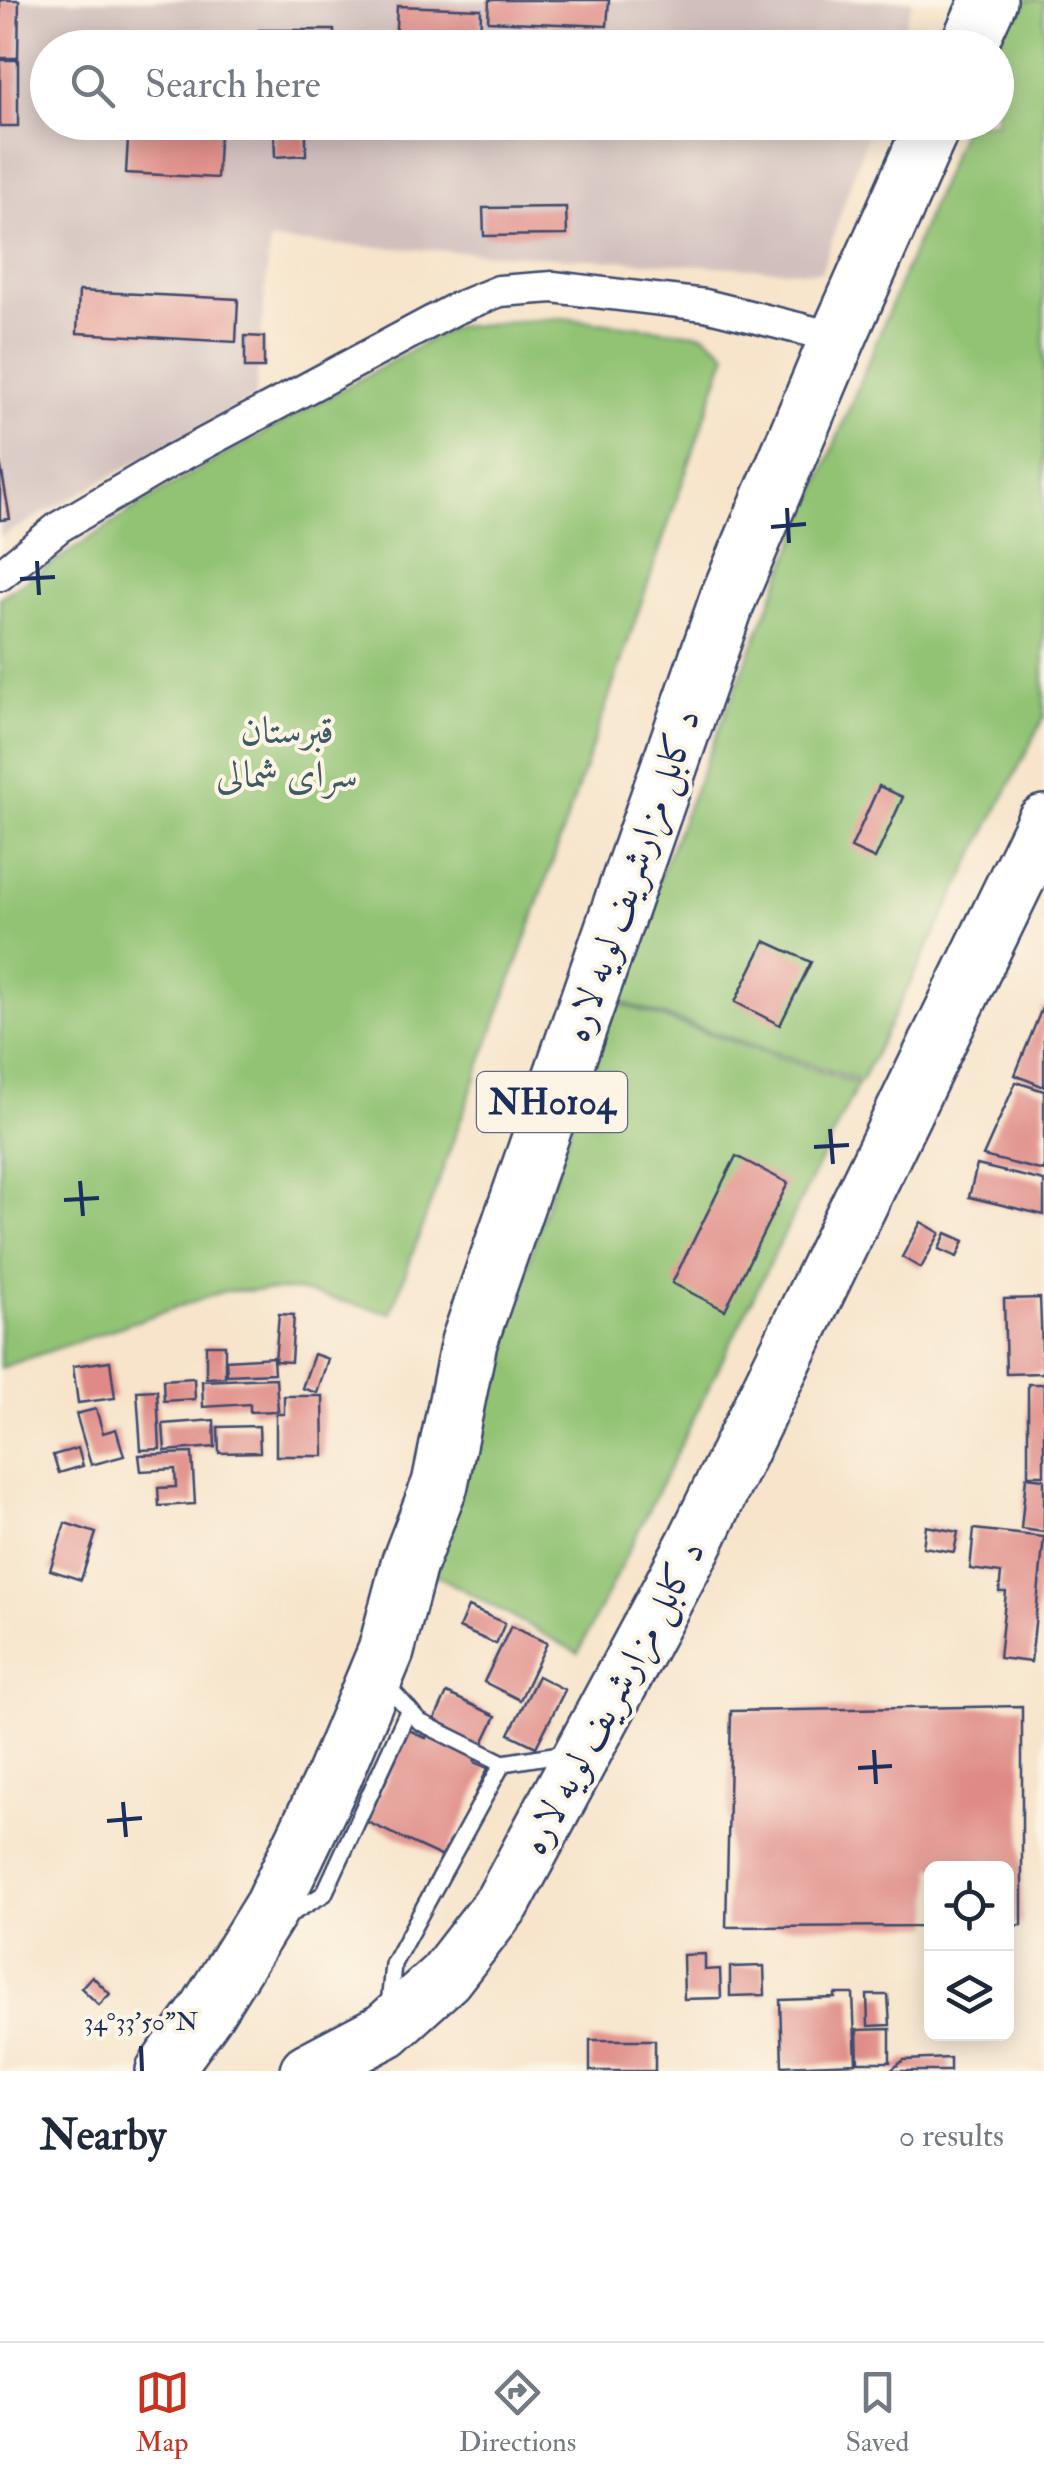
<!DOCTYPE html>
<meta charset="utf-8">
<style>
:root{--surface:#fff;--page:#f2f2f3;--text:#1f2937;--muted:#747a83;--line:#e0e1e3;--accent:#c8321e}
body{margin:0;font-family:"IM FELL Double Pica",Amiri,serif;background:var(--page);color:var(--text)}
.controls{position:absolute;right:30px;bottom:30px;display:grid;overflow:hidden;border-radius:15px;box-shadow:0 5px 25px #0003}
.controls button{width:90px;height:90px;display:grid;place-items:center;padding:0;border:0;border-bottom:2px solid var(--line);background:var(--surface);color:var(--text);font:50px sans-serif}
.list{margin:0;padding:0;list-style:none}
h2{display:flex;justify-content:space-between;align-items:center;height:130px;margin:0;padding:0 40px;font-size:42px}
h2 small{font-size:32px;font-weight:400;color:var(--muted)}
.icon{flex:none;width:55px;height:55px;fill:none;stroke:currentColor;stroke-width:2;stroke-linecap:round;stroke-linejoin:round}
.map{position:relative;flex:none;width:1044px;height:2071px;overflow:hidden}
.search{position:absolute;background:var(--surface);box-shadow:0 5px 25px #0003;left:30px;right:30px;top:30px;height:110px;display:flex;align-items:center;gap:25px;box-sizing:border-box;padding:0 35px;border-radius:55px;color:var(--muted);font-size:38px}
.sheet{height:270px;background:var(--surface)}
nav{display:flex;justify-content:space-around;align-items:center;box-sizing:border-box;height:140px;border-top:2px solid var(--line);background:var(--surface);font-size:28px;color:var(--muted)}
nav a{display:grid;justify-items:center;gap:5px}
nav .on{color:var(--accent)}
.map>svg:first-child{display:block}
.industrial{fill:#d1bfbd}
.green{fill:#92c373;stroke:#567968;stroke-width:2.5}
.building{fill:#df8a86}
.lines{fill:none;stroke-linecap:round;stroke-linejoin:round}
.lane-casing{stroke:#3c4a6e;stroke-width:20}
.street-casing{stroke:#3c4a6e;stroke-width:35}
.highway-casing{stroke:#3c4a6e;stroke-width:60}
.lane{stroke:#fff;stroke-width:15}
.street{stroke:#fff;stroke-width:30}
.highway{stroke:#fff;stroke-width:55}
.ticks{fill:none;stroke:#1b2f5e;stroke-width:4}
.labels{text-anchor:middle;stroke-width:8;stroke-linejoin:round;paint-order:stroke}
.shield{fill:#fcf5e5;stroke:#5e6a86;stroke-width:2.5}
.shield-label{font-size:35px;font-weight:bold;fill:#1b2f5e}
.park-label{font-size:38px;fill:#3f5b64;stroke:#fcf5e5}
.street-label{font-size:38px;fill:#1b2f5e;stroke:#fcf5e5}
.ticks-label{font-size:25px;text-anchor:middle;fill:#1b2f5e;stroke:#fcf5e5;stroke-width:8;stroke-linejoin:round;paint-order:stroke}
</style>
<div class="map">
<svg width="1044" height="2071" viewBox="0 0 1044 2071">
<rect width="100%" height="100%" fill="#fcf5e5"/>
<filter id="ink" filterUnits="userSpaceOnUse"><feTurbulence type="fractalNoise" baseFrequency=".01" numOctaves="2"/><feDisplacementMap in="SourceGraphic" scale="20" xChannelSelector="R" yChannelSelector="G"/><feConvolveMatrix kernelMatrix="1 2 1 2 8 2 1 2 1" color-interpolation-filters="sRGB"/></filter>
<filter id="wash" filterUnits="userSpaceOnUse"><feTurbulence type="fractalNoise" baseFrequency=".0048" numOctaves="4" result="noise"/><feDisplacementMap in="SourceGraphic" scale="40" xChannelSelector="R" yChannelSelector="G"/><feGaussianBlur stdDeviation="2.25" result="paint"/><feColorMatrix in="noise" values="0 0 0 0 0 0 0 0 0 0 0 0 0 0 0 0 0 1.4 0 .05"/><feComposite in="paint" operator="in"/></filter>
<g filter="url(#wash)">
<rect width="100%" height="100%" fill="#f7e4cb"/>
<polygon class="industrial" points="0,0 913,0 897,47 48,48 48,122 871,123 821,272 270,241 255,397 0,537"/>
<g class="green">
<polygon points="1014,0 1044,0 1044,717 861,1081 610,998 965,123 996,122 996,48"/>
<polygon points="560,318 704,334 727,353 526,939 391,1313 295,1290 224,1291 0,1368 0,598 168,487 453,327"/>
<polygon points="609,1000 858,1084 578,1653 433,1573"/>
</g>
<g id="blocks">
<g class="building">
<polygon points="0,0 19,0 18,58 0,58"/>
<polygon points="489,0 609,0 607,26 488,21"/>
<polygon points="397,6 481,9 480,48 395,48"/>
<polygon points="259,30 334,30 334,48 258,48"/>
<rect x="0" y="60" width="18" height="66"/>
<polygon points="129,122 220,122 217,178 126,173"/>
<polygon points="306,127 306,155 275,157 274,129"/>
<polygon points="566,207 567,235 484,236 483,208"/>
<polygon points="79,291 238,299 236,342 77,333"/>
<polygon points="245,336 264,337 264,368 245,368"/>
<polygon points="0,461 10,519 0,520"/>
<polygon points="879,786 903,797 875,859 851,848"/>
<polygon points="765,941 811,962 780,1025 735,1002"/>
<polygon points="1044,1003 1044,1087 1015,1075"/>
<polygon points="1016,1082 1044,1091 1044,1171 983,1156"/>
<polygon points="736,1156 788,1183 725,1310 672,1283"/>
<polygon points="977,1165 1044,1181 1044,1215 969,1197"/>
<polygon points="921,1222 940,1233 921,1268 902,1257"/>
<polygon points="946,1233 964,1241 957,1257 939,1249"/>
<polygon points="1040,1298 1043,1373 1006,1374 1004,1299"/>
<polygon points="279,1314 294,1315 291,1362 275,1361"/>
<polygon points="206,1345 225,1345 225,1377 206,1378"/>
<polygon points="314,1354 328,1359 317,1393 302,1388"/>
<polygon points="273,1357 274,1373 227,1375 226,1360"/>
<polygon points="110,1361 115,1398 78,1403 73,1366"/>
<polygon points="194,1378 195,1399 164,1401 163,1380"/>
<polygon points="276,1378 278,1411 250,1412 250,1404 203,1407 202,1381"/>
<rect x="1028" y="1384" width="16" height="91"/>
<polygon points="157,1390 160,1449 141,1450 137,1391"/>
<polygon points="284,1396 323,1396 324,1456 276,1456 276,1414 284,1414"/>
<polygon points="96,1409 103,1433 116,1429 124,1456 91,1465 76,1414"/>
<polygon points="214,1420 215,1447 165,1451 163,1424"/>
<polygon points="259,1426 260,1452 219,1453 218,1427"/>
<polygon points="78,1448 83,1466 59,1473 53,1455"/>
<polygon points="192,1453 195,1504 159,1506 158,1488 176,1487 175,1469 141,1471 139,1455"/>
<polygon points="1026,1477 1044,1479 1044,1532 1021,1529"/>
<polygon points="65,1523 96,1533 81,1580 50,1570"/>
<polygon points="926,1526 958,1532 954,1552 923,1547"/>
<polygon points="974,1529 1044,1537 1031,1662 999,1658 1006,1592 999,1592 1001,1573 970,1569"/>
<polygon points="468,1607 505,1623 496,1644 459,1628"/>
<polygon points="511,1626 547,1643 520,1700 484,1682"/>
<polygon points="538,1676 565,1690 536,1747 509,1734"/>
<polygon points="447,1693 496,1716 474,1762 488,1768 445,1858 367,1822 409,1730 426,1738"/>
<polygon points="1022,1706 1022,1925 1006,1926 1006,1868 932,1868 932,1926 726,1927 731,1711"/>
<polygon points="705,1954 705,1970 720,1969 721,1998 684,1999 683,1955"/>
<polygon points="764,1966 765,1995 730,1996 730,1967"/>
<polygon points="92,1976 110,1994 99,2005 81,1988"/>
<polygon points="835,1994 853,1994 856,2063 782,2066 780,2000 835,1998"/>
<polygon points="867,1995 888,1995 890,2025 868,2026"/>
<polygon points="890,2029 890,2062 858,2062 857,2030"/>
<rect x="590" y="2040" width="65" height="31"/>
<polygon points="950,2058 950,2071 890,2071 904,2060"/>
</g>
</g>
</g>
<g filter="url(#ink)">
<use href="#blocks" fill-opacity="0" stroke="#3c4a6e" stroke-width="2.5"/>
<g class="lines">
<g class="lane-casing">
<g id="lane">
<polyline points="383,1681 420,1722 503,1763 566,1753"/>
<polyline points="287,1916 324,1894 409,1709"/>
<polyline points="389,2006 393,1964 503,1763"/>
</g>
</g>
<g class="street-casing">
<polyline id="street" points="0,575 59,527 171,461 455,309 499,291 553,287 705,305 838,338"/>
</g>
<g class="highway-casing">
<g id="highway">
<polyline points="967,48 989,0"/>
<polyline points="164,2071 205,2014 272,1906 334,1776 386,1651 409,1564 440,1484 469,1342 727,601 838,338 934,122"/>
<polyline points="308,2071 386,2030 445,1977 503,1902 694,1545 1044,823"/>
</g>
</g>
<use href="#lane" class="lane"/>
<use href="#street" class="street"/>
<use href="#highway" class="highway"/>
</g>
</g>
<path class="ticks" d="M787,508L789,543M771,527L806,524M37,561L39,595M20,579L55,577M830,1129L833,1164M814,1147L849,1145M80,1181L83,1216M64,1200L99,1198M874,1750L876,1784M858,1768L892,1766M123,1802L126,1837M107,1821L142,1818M141,2046L142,2071"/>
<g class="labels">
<rect class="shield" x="477" y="1072" width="150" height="60" rx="8"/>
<g class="shield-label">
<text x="552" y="1114">NH0104</text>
</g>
<g class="park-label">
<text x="287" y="743">قبرستان<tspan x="287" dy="44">سرای شمالی</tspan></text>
</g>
<g class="street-label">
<text transform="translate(631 875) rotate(-71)" y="13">د کابل مزارشریف لویه لاره</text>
<text transform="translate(612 1697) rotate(-62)" y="13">د کابل مزارشریف لویه لاره</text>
</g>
</g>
<g class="ticks-label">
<text x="141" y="2030">34°33'50"N</text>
</g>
</svg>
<div class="controls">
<button><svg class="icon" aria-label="locate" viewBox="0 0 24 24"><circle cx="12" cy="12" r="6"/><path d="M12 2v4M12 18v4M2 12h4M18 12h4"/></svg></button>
<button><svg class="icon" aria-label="layers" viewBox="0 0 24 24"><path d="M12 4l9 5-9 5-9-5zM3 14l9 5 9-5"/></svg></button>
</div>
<div class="search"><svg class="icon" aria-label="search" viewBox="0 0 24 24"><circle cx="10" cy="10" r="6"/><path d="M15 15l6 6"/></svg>Search here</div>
</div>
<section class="sheet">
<h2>Nearby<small>0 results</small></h2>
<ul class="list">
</ul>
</section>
<nav>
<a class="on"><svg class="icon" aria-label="map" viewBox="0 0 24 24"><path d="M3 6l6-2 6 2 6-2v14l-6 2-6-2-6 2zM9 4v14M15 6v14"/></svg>Map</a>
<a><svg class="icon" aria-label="directions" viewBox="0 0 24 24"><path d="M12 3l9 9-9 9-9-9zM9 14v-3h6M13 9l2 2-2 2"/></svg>Directions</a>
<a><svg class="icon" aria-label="saved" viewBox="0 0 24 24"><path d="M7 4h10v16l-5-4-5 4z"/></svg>Saved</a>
</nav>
